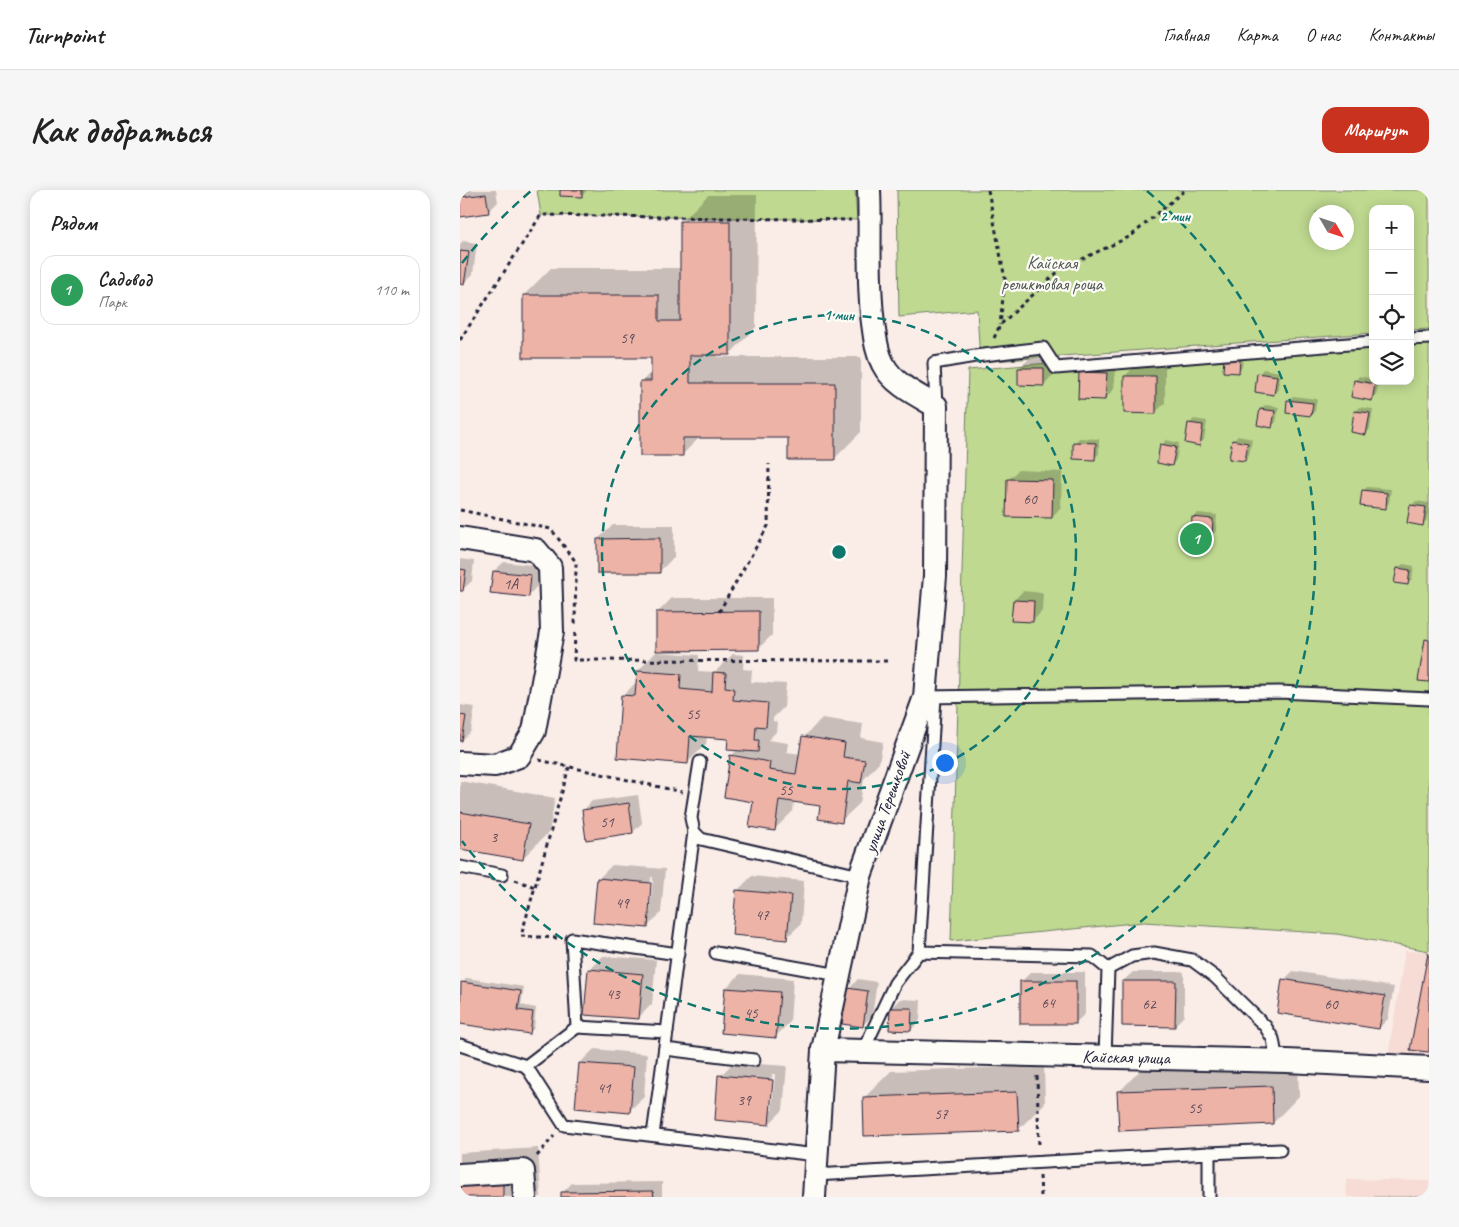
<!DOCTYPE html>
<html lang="ru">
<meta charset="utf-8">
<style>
:root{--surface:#fff;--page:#f6f6f6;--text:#222;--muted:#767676;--line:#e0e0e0;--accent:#c8321e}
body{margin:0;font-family:Caveat,sans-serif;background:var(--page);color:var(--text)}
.controls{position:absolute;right:15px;top:15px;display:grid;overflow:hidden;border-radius:10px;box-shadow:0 2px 12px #0003}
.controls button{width:45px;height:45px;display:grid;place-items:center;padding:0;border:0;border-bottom:1px solid var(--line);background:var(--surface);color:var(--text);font:25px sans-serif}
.compass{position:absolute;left:849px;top:15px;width:45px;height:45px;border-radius:50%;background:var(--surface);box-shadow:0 2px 12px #0003;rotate:129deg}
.you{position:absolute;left:484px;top:572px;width:18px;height:18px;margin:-12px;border:4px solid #fff;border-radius:50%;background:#1a73e8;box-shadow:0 0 0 8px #1a73e833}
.badge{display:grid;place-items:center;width:32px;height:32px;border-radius:50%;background:var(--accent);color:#fff;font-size:16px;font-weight:700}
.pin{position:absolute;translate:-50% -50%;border:2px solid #fff;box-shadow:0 1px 5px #0006}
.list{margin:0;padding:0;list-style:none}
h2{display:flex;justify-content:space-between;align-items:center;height:65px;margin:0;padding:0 20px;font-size:21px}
h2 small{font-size:16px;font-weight:400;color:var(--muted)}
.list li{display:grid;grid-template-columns:32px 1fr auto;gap:15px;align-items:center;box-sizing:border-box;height:70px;margin:0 10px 10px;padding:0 10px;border:1px solid var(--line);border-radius:15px}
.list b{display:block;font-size:19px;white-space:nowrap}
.list p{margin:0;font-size:16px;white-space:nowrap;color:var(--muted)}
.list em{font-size:16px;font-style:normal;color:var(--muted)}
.icon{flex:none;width:28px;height:28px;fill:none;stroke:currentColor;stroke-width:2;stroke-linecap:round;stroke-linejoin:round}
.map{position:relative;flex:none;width:969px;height:1007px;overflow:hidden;border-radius:15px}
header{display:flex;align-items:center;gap:30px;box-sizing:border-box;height:70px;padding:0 25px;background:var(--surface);border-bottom:1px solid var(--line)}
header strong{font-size:24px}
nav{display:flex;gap:28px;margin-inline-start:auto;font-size:18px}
.intro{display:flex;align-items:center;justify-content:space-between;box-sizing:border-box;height:120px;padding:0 30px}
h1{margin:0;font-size:35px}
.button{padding:12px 22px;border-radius:15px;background:var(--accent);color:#fff;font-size:18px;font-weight:700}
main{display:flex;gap:30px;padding:0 30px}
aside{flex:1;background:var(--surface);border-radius:15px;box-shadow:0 2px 12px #0003}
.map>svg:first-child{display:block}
.built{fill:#f6dcd4}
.green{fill:#bfd990;stroke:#707e66;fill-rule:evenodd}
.shadow{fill:#0003;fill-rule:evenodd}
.building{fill:#edb3a7;stroke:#22223b}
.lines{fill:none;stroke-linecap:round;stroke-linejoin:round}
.service-casing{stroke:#22223b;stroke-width:15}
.minor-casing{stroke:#22223b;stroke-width:26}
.path{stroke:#22223b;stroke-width:3;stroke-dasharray:4 4;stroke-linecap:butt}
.service{stroke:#fdfcf7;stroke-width:11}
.minor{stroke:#fdfcf7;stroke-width:22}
.ring{fill:none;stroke:#0f766e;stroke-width:2.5;stroke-dasharray:9 6}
.labels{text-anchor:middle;stroke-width:4.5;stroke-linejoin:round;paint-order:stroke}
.number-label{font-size:15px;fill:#554656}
.park-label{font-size:18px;fill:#515954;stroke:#fdfcf7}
.street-label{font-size:18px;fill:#22223b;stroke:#fdfcf7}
.centre{fill:#0f766e;stroke:#fdfcf7;stroke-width:2.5}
.ring-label{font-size:15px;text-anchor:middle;font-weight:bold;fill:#0f766e;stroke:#fdfcf7;stroke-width:4.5;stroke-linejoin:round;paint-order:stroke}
</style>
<header>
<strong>Turnpoint</strong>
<nav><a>Главная</a><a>Карта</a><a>О нас</a><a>Контакты</a></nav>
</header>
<div class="intro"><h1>Как добраться</h1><a class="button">Маршрут</a></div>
<main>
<aside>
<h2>Рядом<small></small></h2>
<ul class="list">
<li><span class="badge" style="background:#2e9e5b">1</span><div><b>Садовод</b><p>Парк</p></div><em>110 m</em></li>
</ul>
</aside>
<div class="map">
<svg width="969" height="1007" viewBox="0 0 969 1007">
<rect width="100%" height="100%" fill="#faede7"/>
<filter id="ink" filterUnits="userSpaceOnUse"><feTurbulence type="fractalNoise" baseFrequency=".02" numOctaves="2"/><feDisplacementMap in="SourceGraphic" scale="10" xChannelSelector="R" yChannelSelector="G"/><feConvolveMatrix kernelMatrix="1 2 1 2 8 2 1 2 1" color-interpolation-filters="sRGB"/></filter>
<g filter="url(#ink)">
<g class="built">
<polygon points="945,761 969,761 969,868 928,866"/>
<polygon points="886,989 969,991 969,1007 887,1007"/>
</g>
<g class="green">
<polygon points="77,0 395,0 397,30 81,25"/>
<path d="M437,0H969V139L950,140V19H913V143L520,172L517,120L439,127ZM856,22H886V52H856Z"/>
<polygon points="969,140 969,761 877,744 684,732 491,751 508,180 913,145 913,191 950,191 950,142"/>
</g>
<g class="shadow">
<polygon points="0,0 36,0 38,12 28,22 0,26"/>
<polygon points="101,0 127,0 122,6"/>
<polygon points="248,5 297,5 296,137 270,164 257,164 257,167 401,167 401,242 374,269 329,247 240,247 223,264 181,192 193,180 193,166 64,105 91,78 221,78 221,32"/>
<polygon points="3,51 17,53 13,84 4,93 0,93 0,54"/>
<polygon points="770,164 784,165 782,177 778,182"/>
<polygon points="569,169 593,169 593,185 584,194 559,178"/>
<polygon points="630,174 656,175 654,199 645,209 621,183"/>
<polygon points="674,177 705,177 705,213 696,222 665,186"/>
<polygon points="803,179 820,182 818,200 814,204 799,184"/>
<polygon points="899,186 913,189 913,191 919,191 916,206 912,210 895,191"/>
<polygon points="833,206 857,209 855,221 851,225 828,211"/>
<polygon points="805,215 819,217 816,232 812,236 801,219"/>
<polygon points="899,217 913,219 910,239 906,244 895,221"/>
<polygon points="734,229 747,231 744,250 740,254 730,233"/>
<polygon points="778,246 792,249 789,266 785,270 773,251"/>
<polygon points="619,248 639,249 639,264 634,268 615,253"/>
<polygon points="706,250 719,253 716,270 712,275 702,255"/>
<polygon points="558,280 602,282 601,317 592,327 548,290"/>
<polygon points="907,297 931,299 929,313 925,317 903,301"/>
<polygon points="956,311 969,313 967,330 963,334 951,316"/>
<polygon points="738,323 757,325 756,341 751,346 733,328"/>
<polygon points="153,335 214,335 214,367 200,381 138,349"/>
<polygon points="0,369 14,371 12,391 2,400 0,400"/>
<polygon points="44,372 80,376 77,396 68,406 34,381"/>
<polygon points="943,374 954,376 952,389 947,394 936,392 938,378"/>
<polygon points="563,401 583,403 582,421 573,431 554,410"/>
<polygon points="212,408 312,408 312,445 298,459 198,422"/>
<polygon points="196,462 239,465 238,481 255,482 273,464 284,465 283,479 292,480 291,492 326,494 324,517 313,528 313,531 317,532 316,542 308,550 328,553 327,562 341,564 344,547 362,528 403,534 401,548 423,552 419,573 404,589 400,613 381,631 361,615 334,611 333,621 314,640 294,610 271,566 278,559 269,548 247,546 246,554 228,572 163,506 177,491 178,481"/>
<polygon points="0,515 15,517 11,541 2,550 0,550"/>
<polygon points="0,591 95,608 89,642 62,669 0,658"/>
<polygon points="178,605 182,633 173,642 123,621 132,611"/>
<path d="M152,675L205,679L201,723L187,737L138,689ZM191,687H193L190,723H188Z"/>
<polygon points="292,686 344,691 341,734 326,748 277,701"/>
<polygon points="143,766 196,770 192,814 178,828 129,780"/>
<polygon points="833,781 934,797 928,829 919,838 824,790"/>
<polygon points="571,782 625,782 625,824 615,833 561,792"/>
<polygon points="673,782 724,782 724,826 715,835 663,791"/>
<polygon points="280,784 333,789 330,832 316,846 266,798"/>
<polygon points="7,788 64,797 61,815 76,818 74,838 69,843 0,833 0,809 2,793"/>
<polygon points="398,789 417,792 412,826 402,836 389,799"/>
<polygon points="440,809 461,810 460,830 451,840 431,818"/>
<polygon points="134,859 187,864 184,907 169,921 120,873"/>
<polygon points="838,869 839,906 813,933 659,902 685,875"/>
<path d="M274,872L327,876L323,920L309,934L260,886ZM312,884H315L312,920H309Z"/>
<polygon points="584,876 585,913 558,940 404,908 431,881"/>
<polygon points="78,958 81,1007 0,1007 0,963"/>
<polygon points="202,992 202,1007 103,1007 103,1002 112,993"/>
<polygon points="911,1006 969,1006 969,1007 910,1007"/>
</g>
<g class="building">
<polygon points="100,0 122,0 122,7 100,6"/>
<polygon points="26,4 29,23 0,27 0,7"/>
<polygon points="220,31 270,31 270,165 230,165 230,193 375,193 375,270 328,270 328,248 223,248 223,266 180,266 180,191 191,191 191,168 63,168 63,105 199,105 199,131 220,131"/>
<polygon points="0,61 9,62 4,95 0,94"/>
<polygon points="764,168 780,169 779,183 763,182"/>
<polygon points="558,178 584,178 584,196 558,195"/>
<polygon points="619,182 647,183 645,210 618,209"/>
<polygon points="797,183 817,186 814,205 795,202"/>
<polygon points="664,186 696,186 696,224 664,223"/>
<polygon points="894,190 915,194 912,211 891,207"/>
<polygon points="827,210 853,213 851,226 826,223"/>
<polygon points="800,219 815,221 812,238 797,235"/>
<polygon points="894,221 910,223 906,245 891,242"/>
<polygon points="728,233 743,235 740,256 725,253"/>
<polygon points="772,250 788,253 785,271 769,269"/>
<polygon points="613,252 636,253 635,270 613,269"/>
<polygon points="700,254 716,257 712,276 697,273"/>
<polygon points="547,289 593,290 592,328 546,327"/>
<polygon points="902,300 927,303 926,319 900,316"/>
<polygon points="950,315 966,317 963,336 947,333"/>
<polygon points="732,327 753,329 752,347 731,346"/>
<polygon points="200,348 200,383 137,383 137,349"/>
<polygon points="937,378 950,380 948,395 934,393"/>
<polygon points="0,379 6,380 3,401 0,401"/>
<polygon points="33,381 71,385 69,407 30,403"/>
<polygon points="553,410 574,411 573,432 551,431"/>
<polygon points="299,421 299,460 196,461 196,422"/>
<polygon points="965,449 969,450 969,492 958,491"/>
<polygon points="177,481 221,484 220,499 252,502 253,482 266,483 265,497 274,498 273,510 308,513 306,537 296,536 295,550 299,550 298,562 267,560 268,549 230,546 228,574 157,568 161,505 175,506"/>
<polygon points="0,525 6,526 2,551 0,551"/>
<polygon points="342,546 385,553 383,567 405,570 401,593 388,591 382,633 358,629 360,616 319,610 315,641 289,637 293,612 264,607 270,565 310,572 309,580 336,584"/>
<polygon points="169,613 173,643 126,650 122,620"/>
<polygon points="0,622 69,634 63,670 0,659"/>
<polygon points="137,688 191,693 188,738 133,733"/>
<polygon points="276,700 331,705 327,750 272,745"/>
<polygon points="968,763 969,764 969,862 950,860"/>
<polygon points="128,779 183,784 179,829 124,825"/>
<polygon points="822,789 925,806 919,839 817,823"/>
<rect x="560" y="791" width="56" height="43"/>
<polygon points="662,791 716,791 715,837 662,836"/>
<polygon points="1,792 61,801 58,820 73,822 70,844 0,834"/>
<polygon points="265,798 320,802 316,848 261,843"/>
<polygon points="387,798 408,801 403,837 382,834"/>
<polygon points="430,818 452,818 451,841 429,840"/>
<polygon points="119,873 174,877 170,923 115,918"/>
<polygon points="258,885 313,890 309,935 255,930"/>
<polygon points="812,896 813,934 659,941 657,901"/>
<polygon points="557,902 559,941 404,946 403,907"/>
<polygon points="43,994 43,1007 0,1007 0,996"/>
<polygon points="193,1001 194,1007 101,1007 101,1002"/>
</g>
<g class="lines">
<g class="service-casing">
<g id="service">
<polyline points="950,149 969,148"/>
<polyline points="476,216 474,173 515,166 583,158 596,178 913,152"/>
<polyline points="465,507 819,502 969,509"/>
<polyline points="240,572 231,628 234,642 241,649 400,686"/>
<polyline points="0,677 42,685"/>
<polyline points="459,762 475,507"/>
<polyline points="256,763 379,785"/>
<polyline points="648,779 672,766 694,763 732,770 755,787 805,836 813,849 817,871"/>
<polyline points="117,837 207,842"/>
<polyline points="0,855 66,876 104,935 356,965"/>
<polyline points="205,859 294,870"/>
<polyline points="403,861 435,793 459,762 632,766 648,779 645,867"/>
<polyline points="66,876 117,837 112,749 218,764"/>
<polyline points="193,945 234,642"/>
<polyline points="749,963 820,960"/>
<polyline points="355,985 749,963 749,1007"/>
</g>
</g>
<g class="minor-casing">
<g id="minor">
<polyline points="0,348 76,360 90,377 92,442 74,541 59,566 35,575 0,573"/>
<polyline points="363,860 827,871 969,878"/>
<polyline points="0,985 63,981 65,1007"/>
<path d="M354,1007L363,860L400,686L465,507L475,386L476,216C457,205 433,194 423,174C416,161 415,147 413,133C407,89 411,44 409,0"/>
</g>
</g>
<g class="path">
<polyline points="528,0 545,89 540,135"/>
<polyline points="534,148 540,135 601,79 671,46 725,0"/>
<polyline points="0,150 81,25 391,30"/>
<polyline points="0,320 91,339 116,372 115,437"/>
<polyline points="259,422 308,336 309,274"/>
<polyline points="115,443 114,470 431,471"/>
<polyline points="79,570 222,602"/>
<polyline points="55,690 75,697"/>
<polyline points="97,748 61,746 109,577"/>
<polyline points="577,886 579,957"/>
<polyline points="77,966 94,946"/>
<polyline points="580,986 581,1007"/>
</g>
<use href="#service" class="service"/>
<use href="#minor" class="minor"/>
</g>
</g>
<g class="ring">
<circle cx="379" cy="362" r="237"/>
<path d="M2 73A475 475 0 0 1 71 1M687 1A475 475 0 1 1 2 651"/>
</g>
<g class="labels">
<g class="number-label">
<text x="167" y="153">59</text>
<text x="570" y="314">60</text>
<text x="51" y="399">1А</text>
<text x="233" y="529">55</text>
<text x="326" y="605">55</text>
<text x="147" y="637">51</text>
<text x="34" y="652">3</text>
<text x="162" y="718">49</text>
<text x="302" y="730">47</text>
<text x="153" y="809">43</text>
<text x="588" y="818">64</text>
<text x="689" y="819">62</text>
<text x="871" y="819">60</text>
<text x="291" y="828">45</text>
<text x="144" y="903">41</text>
<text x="284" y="915">39</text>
<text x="735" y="923">55</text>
<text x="481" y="929">57</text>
</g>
<g class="park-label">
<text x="592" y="79">Кайская<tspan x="592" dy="21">реликтовая роща</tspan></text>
</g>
<g class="street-label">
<text transform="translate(427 612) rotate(-70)" y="6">улица Терешковой</text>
<text transform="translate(666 867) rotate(1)" y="6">Кайская улица</text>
</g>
</g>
<circle cx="379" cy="362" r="8" class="centre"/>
<g class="ring-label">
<text x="715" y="31">2 мин</text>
<text x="379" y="130">1 мин</text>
</g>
</svg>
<div class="controls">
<button>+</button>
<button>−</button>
<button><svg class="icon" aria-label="locate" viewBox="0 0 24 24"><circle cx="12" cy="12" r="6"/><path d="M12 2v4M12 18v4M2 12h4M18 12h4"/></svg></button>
<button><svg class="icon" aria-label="layers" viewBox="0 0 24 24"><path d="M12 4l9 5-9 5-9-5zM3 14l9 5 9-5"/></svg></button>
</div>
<svg class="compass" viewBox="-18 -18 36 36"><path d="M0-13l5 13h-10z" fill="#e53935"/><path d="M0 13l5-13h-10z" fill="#767676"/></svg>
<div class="you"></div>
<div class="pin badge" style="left:736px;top:349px;background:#2e9e5b">1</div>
</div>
</main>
